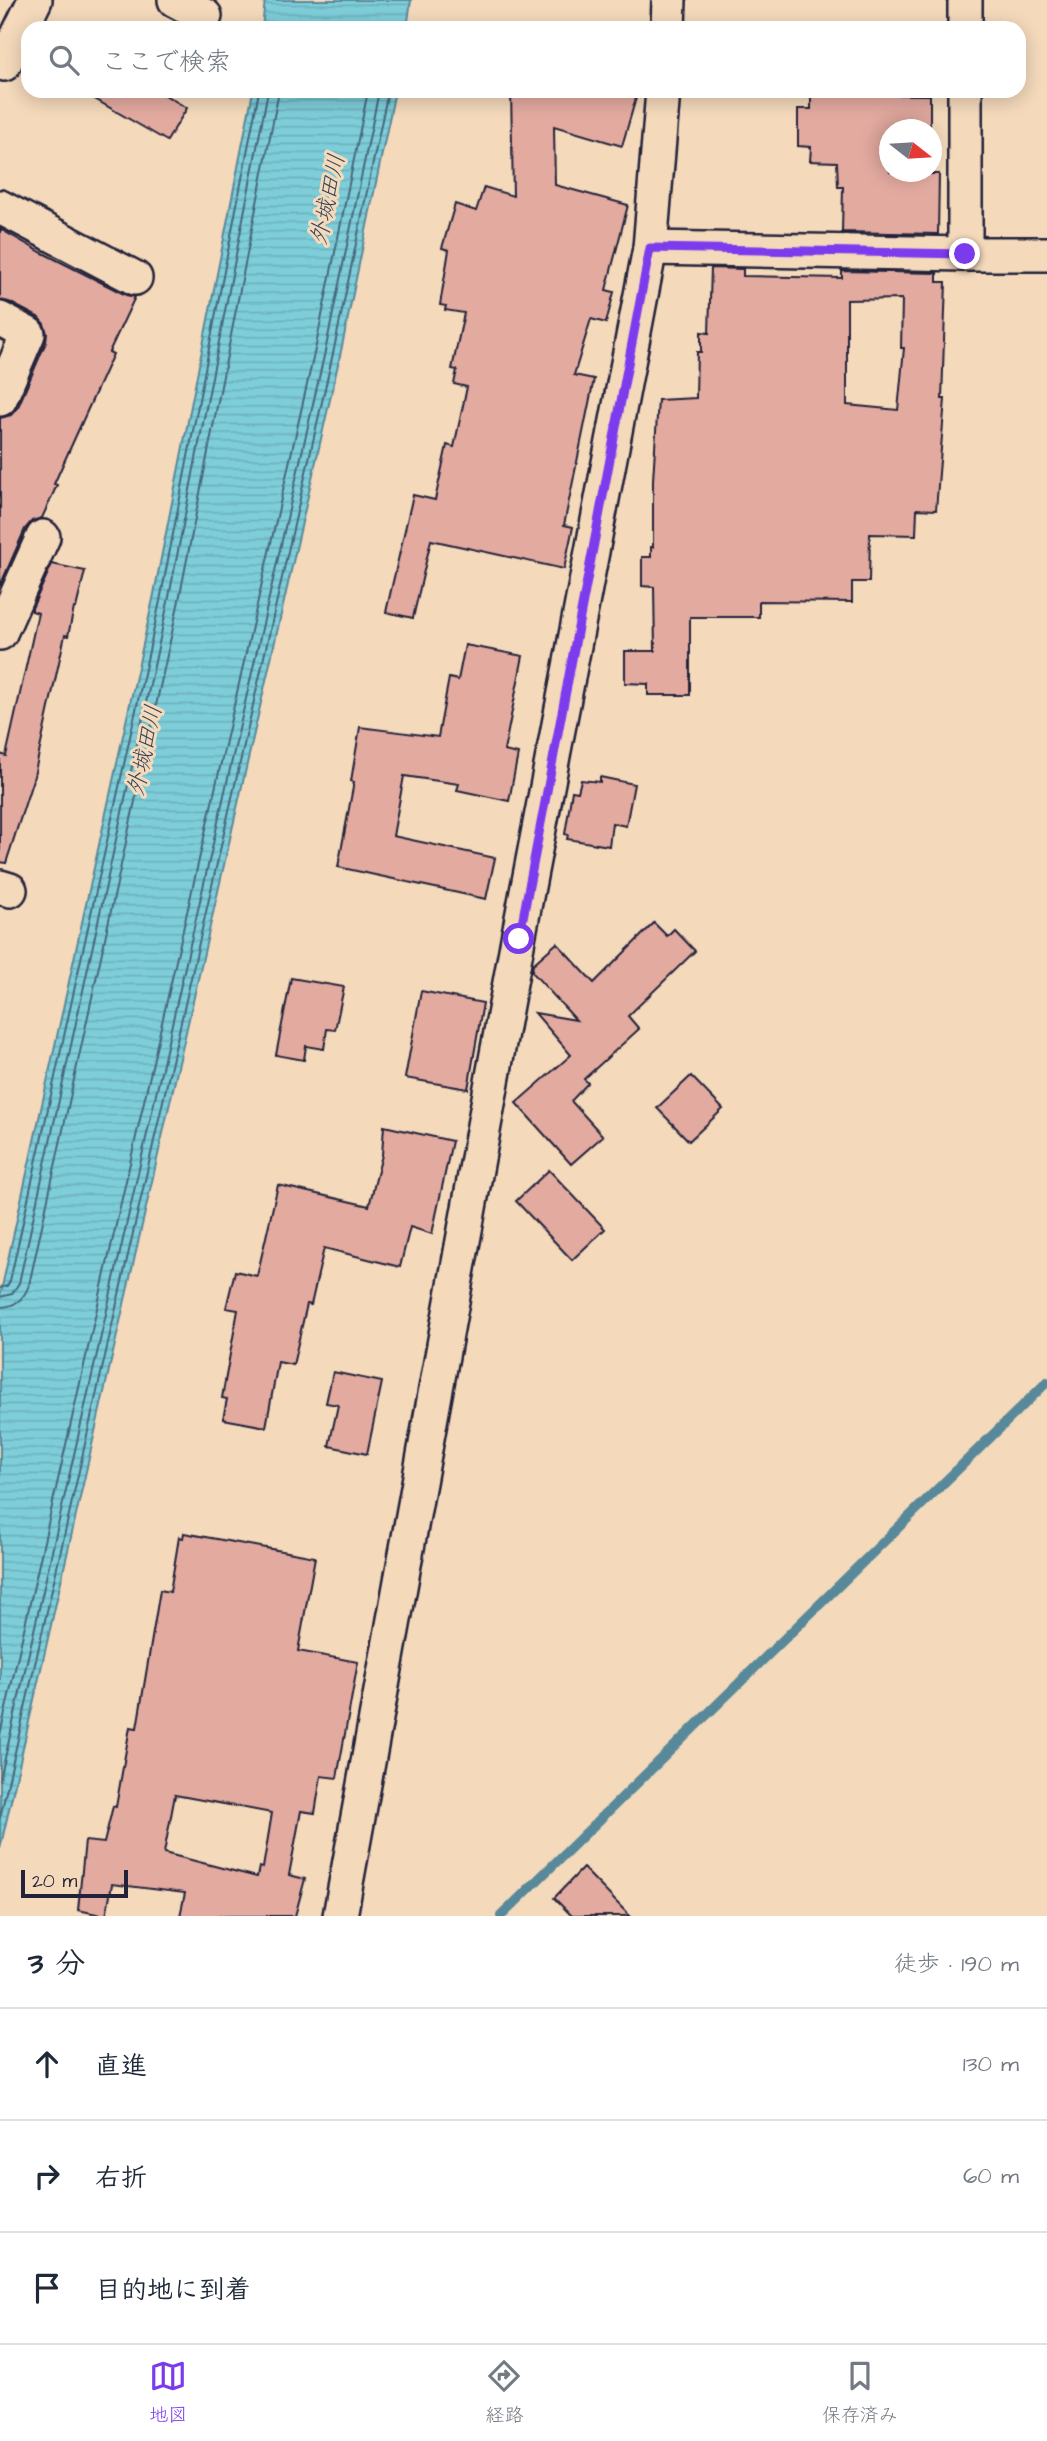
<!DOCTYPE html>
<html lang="ja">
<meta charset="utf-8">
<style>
:root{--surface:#fff;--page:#f6f6f7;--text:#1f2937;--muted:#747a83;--line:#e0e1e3;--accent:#7c3aed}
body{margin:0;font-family:"Architects Daughter","Klee One",sans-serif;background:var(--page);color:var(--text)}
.compass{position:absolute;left:879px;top:119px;width:63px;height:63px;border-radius:50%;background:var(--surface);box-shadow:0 4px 18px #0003;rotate:107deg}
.scale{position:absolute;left:21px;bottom:18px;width:107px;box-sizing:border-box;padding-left:7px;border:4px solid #22223b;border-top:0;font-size:19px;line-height:24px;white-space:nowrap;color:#22223b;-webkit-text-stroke:5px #f4d9bb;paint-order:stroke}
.stop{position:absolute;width:21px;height:21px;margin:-16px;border:5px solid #7c3aed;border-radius:50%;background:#fff}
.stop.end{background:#7c3aed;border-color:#fff;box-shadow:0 2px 7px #0008}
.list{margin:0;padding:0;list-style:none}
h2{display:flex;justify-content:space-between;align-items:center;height:91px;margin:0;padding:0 28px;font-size:30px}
h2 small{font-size:23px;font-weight:400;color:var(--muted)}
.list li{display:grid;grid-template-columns:46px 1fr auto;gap:21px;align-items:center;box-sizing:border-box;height:112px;padding:0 28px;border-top:2px solid var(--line)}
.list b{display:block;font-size:26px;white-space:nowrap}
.list em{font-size:23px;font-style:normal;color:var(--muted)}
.icon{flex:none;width:38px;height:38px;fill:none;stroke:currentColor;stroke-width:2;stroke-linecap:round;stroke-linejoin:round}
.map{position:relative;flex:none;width:1047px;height:1916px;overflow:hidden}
.search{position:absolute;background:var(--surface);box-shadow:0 4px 18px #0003;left:21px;right:21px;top:21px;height:77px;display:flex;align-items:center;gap:18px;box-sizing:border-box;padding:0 24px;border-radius:21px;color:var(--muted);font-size:26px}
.sheet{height:427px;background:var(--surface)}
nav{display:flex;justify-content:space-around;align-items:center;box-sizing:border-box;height:98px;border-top:2px solid var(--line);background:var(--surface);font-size:19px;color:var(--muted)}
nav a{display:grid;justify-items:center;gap:4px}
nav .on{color:var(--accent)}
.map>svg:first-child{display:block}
.water{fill:url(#water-rules);stroke:#59899a;stroke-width:2}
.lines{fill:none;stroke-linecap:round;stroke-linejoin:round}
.shore{stroke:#47677b;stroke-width:2}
.stream{stroke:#59899a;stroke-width:10}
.building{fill:#e3aaa0;stroke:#22223b;stroke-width:2;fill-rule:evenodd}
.street-casing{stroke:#22223b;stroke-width:38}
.street{stroke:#f4d9bb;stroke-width:33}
.route{stroke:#7c3aed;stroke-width:9}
.labels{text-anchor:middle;stroke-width:6;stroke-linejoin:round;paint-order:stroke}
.water-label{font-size:23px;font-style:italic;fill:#34445b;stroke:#f4d9bb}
</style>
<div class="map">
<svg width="1047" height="1916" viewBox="0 0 1047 1916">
<defs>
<pattern id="water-rules" width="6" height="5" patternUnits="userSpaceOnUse" patternTransform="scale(1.75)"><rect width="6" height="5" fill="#7eceda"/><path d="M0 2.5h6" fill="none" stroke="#6db1bc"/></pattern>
</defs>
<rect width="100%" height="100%" fill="#f4d9bb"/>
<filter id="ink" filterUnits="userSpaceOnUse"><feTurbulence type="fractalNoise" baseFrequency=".0143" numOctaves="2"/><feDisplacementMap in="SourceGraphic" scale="14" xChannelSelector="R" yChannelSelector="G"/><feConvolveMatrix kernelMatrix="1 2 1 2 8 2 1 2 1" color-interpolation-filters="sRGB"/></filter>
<g filter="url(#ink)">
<g class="water">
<polygon points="265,0 411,0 407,28 262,28"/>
<polygon points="253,91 395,91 341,351 0,1849 0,1296 153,599"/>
</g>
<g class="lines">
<g class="shore">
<polyline points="0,1288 7,1286 10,1281 160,601 259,91"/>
<polyline points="0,1297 12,1294 19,1283 168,602 268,91"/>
<path d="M0,1307C15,1307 24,1299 29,1285L178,605L279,91"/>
<polyline points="0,1735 316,345 368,91"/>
<polyline points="0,1780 326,347 379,91"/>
<polyline points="0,1818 334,349 388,91"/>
</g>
<polyline class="stream" points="501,1916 1047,1382"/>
</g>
<g class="building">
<polygon points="81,91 158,91 187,108 167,141"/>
<polygon points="511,91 638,91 622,146 554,126 555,185 628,205 606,290 614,292 606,323 591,319 574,375 594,379 564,525 573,527 564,569 431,540 413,618 386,612 413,495 435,500 447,445 454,447 467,387 454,384 457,370 452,369 464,313 445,310 446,306 440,305 449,250 442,248 455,204 476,211 484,187 513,196"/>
<polygon points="811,94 930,95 930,130 890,130 890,172 930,172 930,174 939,174 938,234 842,232 843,187 838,187 837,162 810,161 811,147 798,146 798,109 811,109"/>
<polygon points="0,229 41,252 126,295 135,297 109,352 113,354 54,484 57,485 42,518 32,521 25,529 0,586 0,418 11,415 18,407 46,342 47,333 44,324 38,317 9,302 0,300"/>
<path d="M711,268L743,269V276L842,278V271L937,273V282H946L942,399H945L936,510L917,509L916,535L870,534L869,582H852V602L759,601V617H690V695H648V684L625,683V651H655L654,587L642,586V557H651V547H653V480L658,400L696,398L697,352H701V332L709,333ZM902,299L901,348H904L898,410L847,405V300Z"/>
<polygon points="52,564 85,571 76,608 74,608 68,636 65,635 34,776 6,863 0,862 0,754 6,756 38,613 32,611 32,608"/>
<polygon points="465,645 523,656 504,751 518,754 509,801 457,790 459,784 404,776 393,836 495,858 486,899 338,867 354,782 351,781 360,727 438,737 449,678 458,680"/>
<polygon points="600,777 634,784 626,826 612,823 609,846 567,839 568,835 565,834 572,791 578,792 581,780 600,782"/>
<polygon points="654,923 667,936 674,929 695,951 628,1016 639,1029 584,1079 588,1083 571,1101 603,1136 571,1164 516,1103 571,1055 535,1013 576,1020 532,972 533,964 557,943 594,983"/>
<polygon points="291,978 344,987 335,1030 327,1029 324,1049 306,1046 304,1060 276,1055"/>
<polygon points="421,991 483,1003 468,1089 405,1078"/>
<polygon points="691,1076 723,1109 689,1141 657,1108"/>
<polygon points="384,1126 452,1141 432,1234 410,1227 400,1267 324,1248 311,1305 307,1304 293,1365 278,1362 266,1427 223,1419 227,1399 222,1398 238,1310 226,1308 235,1271 257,1276 278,1185 369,1206 382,1155"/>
<polygon points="549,1170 605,1229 572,1260 516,1201"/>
<polygon points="333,1372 382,1382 367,1454 329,1446 338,1405 326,1403"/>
<path d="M184,1533L315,1557L298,1651L358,1662L337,1778L321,1776L315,1813L301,1811L289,1875L305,1879L295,1916H180L185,1893L112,1884L106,1916L78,1910L85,1841L104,1843L113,1806L116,1807L130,1727L137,1728L160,1590L170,1592L179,1537L183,1538ZM175,1795L272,1813L263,1868L259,1867L257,1877L164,1853Z"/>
<polygon points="583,1868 630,1916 572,1916 554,1898"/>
</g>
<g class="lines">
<g class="street-casing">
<g id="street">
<polyline points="175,0 205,16"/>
<polyline points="668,28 669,0"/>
<polyline points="965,28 965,0"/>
<polyline points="4,64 35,0"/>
<polyline points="0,207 135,278"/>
<polyline points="650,248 965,254 1047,254"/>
<polyline points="965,254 965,91"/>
<polyline points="0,319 28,334 0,399"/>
<polyline points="0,633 43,537"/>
<polyline points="0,887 10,890"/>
<polyline points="340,1916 518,939 650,248 663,91"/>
</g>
</g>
<use href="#street" class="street"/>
</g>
</g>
<g class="lines" filter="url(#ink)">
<polyline class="route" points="519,939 650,248 965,254"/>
</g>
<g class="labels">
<g class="water-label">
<text transform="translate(327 199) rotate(-78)" y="8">外城田川</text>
<text transform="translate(144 750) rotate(-78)" y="8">外城田川</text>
</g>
</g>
</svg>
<svg class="compass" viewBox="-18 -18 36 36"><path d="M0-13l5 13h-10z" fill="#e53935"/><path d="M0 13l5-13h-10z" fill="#747a83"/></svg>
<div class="scale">20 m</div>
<div class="stop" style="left:519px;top:939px"></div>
<div class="stop end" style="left:965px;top:254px"></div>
<div class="search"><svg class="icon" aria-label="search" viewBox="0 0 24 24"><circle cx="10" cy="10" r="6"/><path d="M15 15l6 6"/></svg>ここで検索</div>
</div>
<section class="sheet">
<h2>3 分<small>徒歩 · 190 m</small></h2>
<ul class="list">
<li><svg class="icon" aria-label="ahead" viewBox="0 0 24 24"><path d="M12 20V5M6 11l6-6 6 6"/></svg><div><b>直進</b></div><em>130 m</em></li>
<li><svg class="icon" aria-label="right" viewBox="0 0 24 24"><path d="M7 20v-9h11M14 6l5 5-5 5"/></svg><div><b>右折</b></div><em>60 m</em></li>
<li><svg class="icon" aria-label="arrive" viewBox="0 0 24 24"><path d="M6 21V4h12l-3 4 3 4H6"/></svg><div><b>目的地に到着</b></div></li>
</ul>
</section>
<nav>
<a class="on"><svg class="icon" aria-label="map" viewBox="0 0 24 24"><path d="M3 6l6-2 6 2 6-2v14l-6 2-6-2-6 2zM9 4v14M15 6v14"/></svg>地図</a>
<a><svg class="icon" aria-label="directions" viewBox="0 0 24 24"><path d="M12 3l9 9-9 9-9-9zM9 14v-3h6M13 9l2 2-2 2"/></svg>経路</a>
<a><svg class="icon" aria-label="saved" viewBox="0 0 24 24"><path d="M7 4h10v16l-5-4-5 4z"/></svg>保存済み</a>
</nav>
